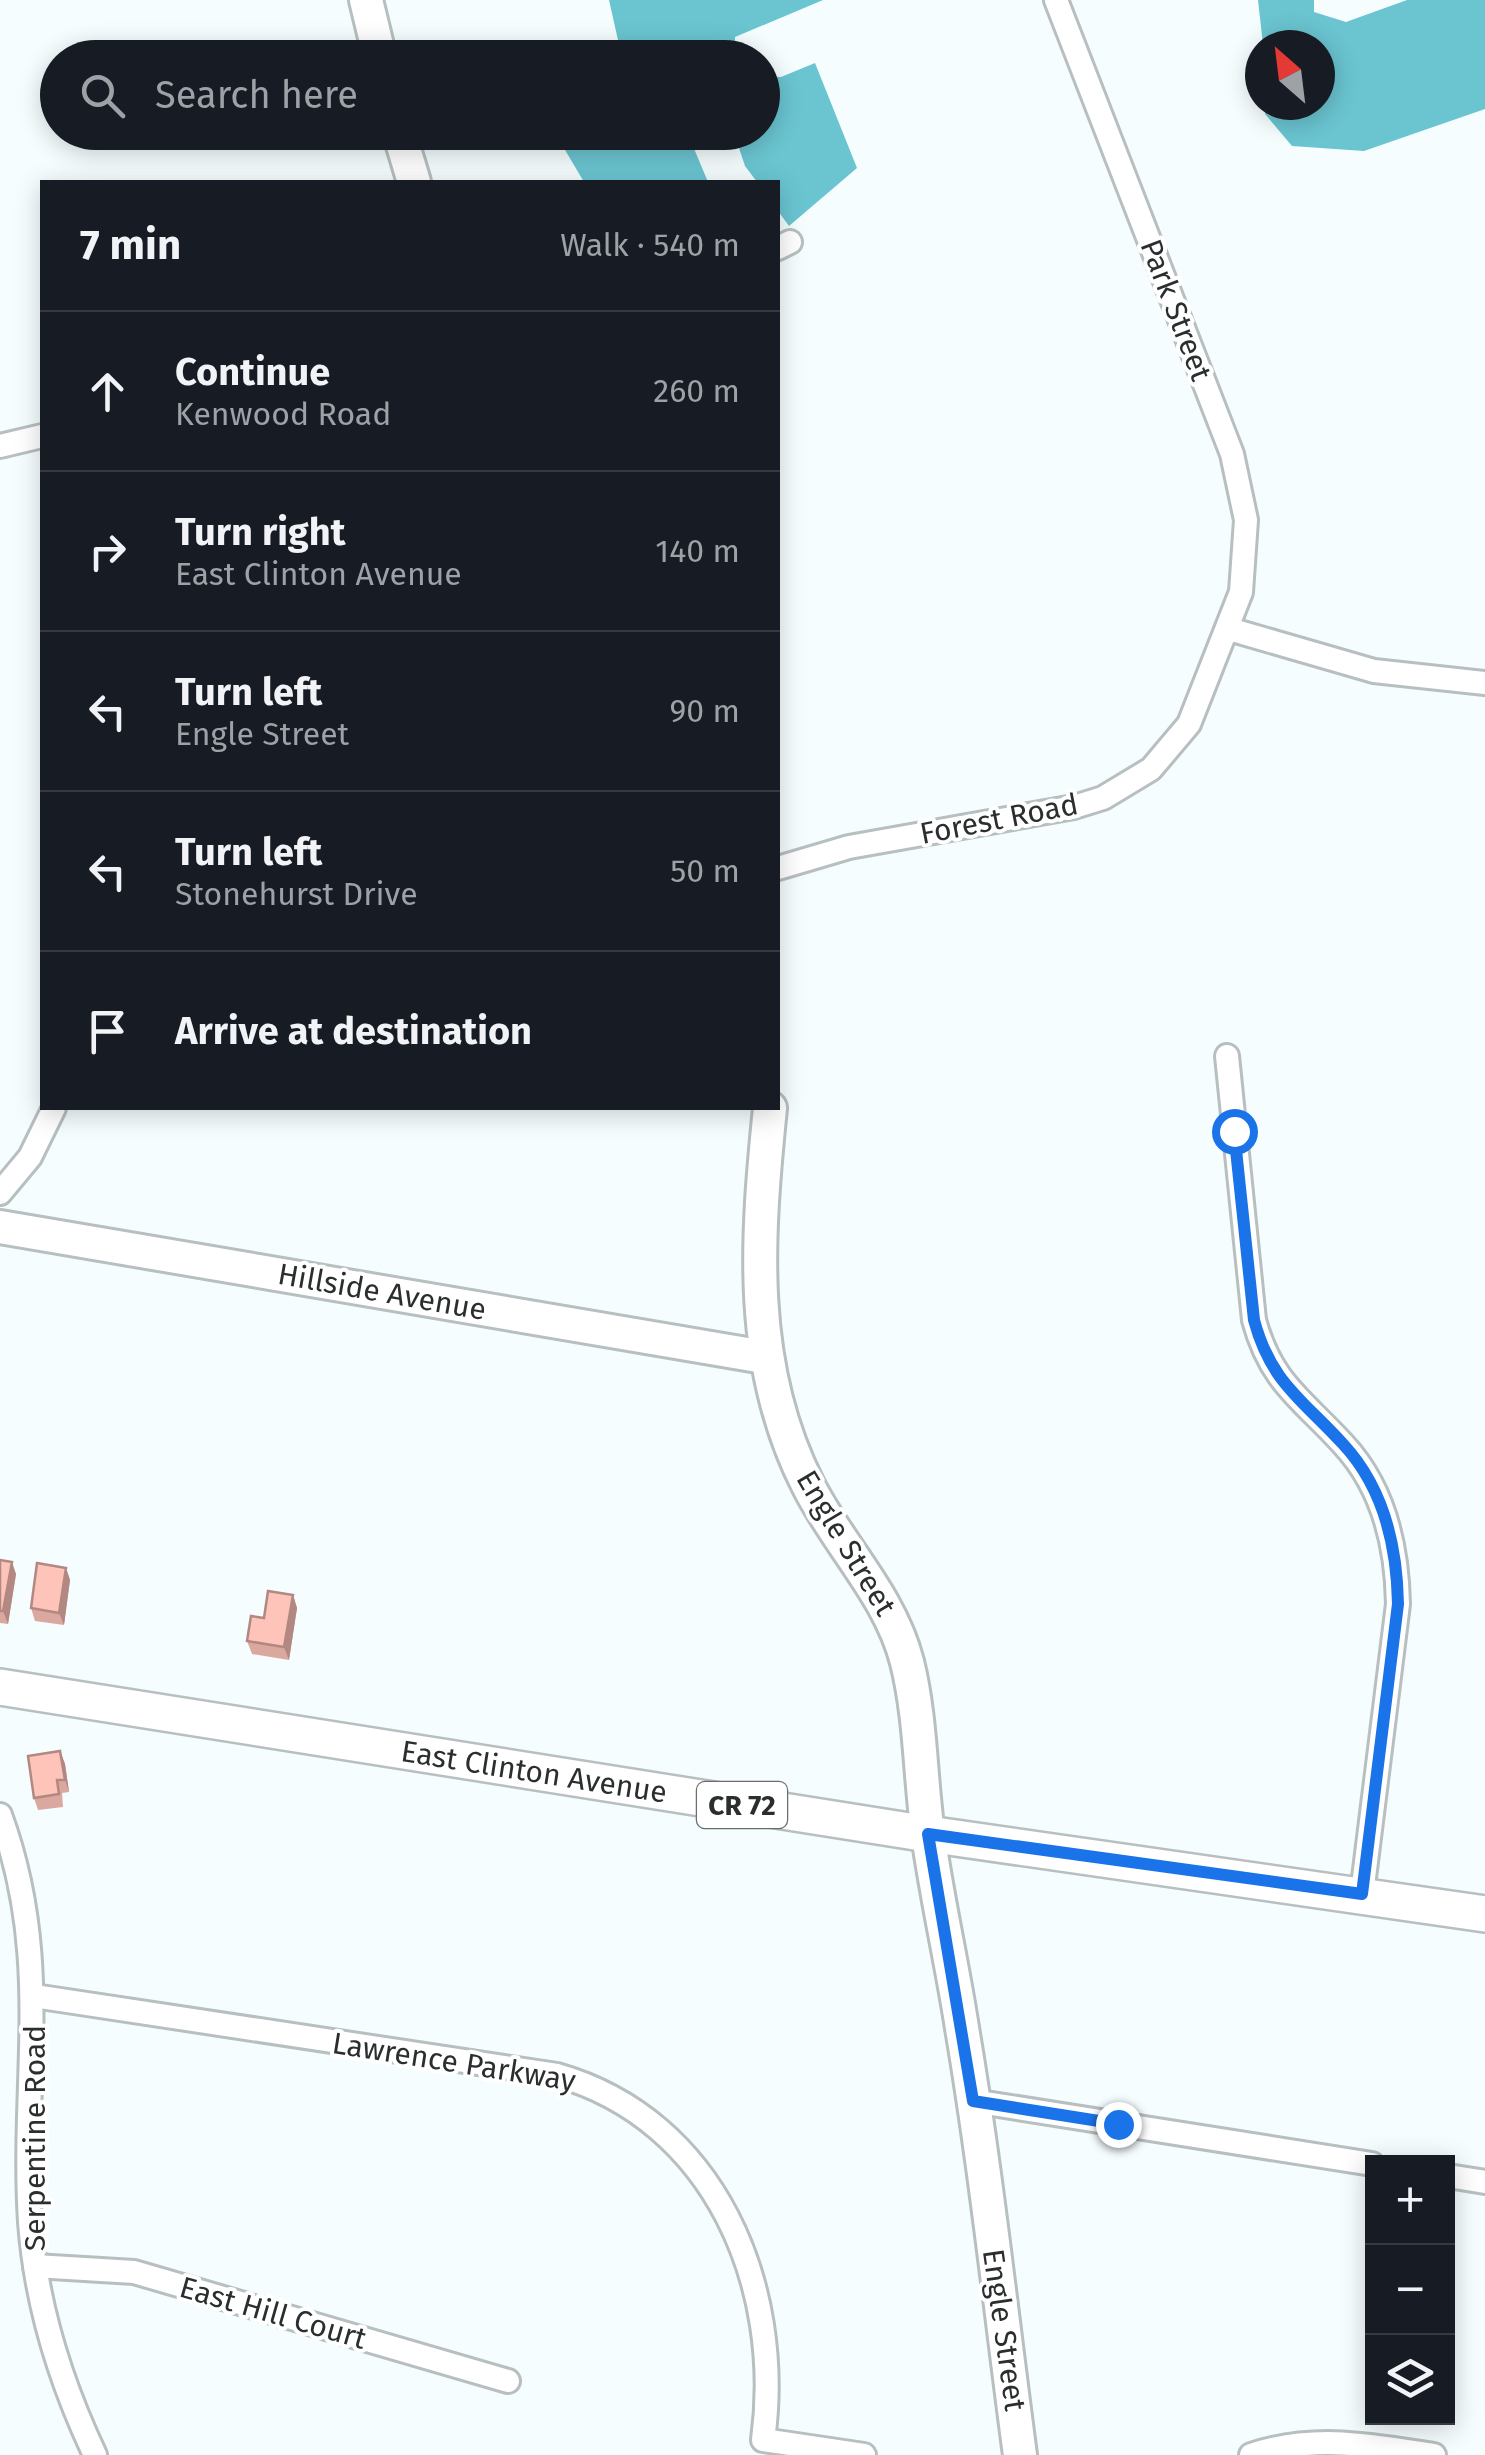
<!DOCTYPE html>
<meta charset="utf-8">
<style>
:root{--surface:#171b24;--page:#20242c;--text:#f1f3f6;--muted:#9ea1a6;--line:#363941}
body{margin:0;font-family:"Fira Sans",sans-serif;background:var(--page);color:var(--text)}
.controls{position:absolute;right:30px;bottom:30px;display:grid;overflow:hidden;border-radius:0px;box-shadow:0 5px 25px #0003}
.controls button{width:90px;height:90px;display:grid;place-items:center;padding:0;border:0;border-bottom:2px solid var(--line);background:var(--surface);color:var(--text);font:50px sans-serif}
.compass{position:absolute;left:1245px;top:30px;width:90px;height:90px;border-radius:50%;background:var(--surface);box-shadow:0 5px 25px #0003;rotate:332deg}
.stop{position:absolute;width:30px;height:30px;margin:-22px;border:8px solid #1a73e8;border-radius:50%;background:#fff}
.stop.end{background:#1a73e8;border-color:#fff;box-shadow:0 2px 10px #0008}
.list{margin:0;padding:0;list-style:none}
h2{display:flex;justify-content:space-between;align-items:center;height:130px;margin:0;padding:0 40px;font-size:42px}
h2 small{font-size:32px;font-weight:400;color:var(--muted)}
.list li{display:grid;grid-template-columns:65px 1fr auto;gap:30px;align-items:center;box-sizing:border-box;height:160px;padding:0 40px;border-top:2px solid var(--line)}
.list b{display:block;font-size:38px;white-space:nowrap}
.list p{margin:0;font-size:32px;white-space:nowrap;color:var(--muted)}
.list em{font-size:32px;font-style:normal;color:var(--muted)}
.icon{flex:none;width:55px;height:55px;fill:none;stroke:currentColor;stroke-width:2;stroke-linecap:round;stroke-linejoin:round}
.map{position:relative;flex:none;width:1485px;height:2455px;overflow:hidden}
.search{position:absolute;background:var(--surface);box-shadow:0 5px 25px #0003;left:40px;top:40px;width:740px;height:110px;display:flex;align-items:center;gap:25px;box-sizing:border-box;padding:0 35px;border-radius:55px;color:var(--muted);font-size:38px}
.panel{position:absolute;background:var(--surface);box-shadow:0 5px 25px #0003;left:40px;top:180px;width:740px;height:930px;border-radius:0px}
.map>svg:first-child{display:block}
.forest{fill:#6ac5d1}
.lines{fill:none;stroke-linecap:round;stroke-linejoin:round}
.street-casing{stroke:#b7bfc0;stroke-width:28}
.secondary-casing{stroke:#b7bfc0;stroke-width:38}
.primary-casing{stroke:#b7bfc0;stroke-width:40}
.street{stroke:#fff;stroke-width:22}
.secondary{stroke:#fff;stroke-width:32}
.primary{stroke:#fff;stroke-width:35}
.wall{fill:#daa89f}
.shaded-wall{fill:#b28882}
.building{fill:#fec3b9;stroke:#b28882;stroke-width:2.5}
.route{stroke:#1a73e8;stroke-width:12}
.labels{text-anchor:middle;stroke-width:8;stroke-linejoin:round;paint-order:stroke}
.shield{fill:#fff;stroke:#6b6d6d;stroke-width:2.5}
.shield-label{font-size:28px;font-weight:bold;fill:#2b2e2f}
.street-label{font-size:30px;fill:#2b2e2f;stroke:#fff}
</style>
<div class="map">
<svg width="1485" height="2455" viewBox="0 0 1485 2455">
<rect width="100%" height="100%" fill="#f5fdff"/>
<g class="forest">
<polygon points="609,0 823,0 735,37 735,57 609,58 620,49"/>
<polygon points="1258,0 1314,0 1314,12 1346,22 1407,0 1485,0 1485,109 1364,151 1292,146 1265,114 1266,105 1320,105 1320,45 1263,45"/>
<polygon points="815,63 857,168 789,226 778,211 778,182 757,182 745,166 734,133 762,132 763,76 781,77"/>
<polygon points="555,133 693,133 690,139 708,182 584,182"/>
</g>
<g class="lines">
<g class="street-casing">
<g id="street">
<polyline points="778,248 790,242"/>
<polyline points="0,446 42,436"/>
<polyline points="1229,629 1374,671 1485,683"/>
<polyline points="778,868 849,847 1074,807 1103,798 1151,769 1189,724 1241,592 1246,520 1232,454 1056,0"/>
<path d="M1227,1056L1254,1320C1271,1383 1302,1399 1343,1444C1384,1488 1397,1546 1398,1604L1362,1894"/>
<polyline points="0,1193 30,1157 54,1108"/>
<path d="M0,1815C53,1959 21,2078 30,2222C36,2305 60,2381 95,2455"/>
<path d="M34,1996L557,2075C715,2120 784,2286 763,2440L864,2455"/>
<polyline points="973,2101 1372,2164"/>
<polyline points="1448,2176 1485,2182"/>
<polyline points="35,2266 134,2272 508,2381"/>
<path d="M1251,2455C1314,2434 1369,2445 1434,2455"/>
</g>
</g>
<g class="secondary-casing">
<g id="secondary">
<polyline points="366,0 380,58"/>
<polyline points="399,132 414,182"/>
<path d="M770,1108C757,1237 747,1365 808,1485C838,1545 890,1595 907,1662C921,1718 920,1777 928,1834C937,1899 952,1963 962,2028C986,2170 1001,2313 1020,2455"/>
<polyline points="0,1227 764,1357"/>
</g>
</g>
<g class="primary-casing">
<polyline id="primary" points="0,1687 928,1834 1485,1914"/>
</g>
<use href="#street" class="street"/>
<use href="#secondary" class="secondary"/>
<use href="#primary" class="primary"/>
</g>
<g class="wall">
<polygon points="0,1560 16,1574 8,1624 0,1623"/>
<polygon points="66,1568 70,1580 64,1625 35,1621 31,1608"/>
<polygon points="293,1595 297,1608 289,1660 252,1654 247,1641 264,1618"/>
<polygon points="60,1751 65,1764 69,1792 62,1793 63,1807 38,1810 34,1798"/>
</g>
<g class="shaded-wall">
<polygon points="12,1562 16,1574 8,1624 3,1611"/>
<polygon points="66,1568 70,1580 64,1625 59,1613"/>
<polygon points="293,1595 297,1608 289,1660 284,1647"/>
<polygon points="60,1751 65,1764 69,1792 65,1780"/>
</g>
<g class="building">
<polygon points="0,1560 12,1562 3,1611 0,1611"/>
<polygon points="37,1563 66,1568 59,1613 31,1608"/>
<polygon points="268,1591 293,1595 284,1647 247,1641 251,1616 264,1618"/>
<polygon points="60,1751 65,1780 57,1780 59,1794 34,1798 28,1756"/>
</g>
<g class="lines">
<path class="route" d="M1118,2124L973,2101L928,1834L1362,1894L1398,1604C1397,1545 1384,1488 1343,1444C1302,1399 1271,1383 1254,1320L1234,1131"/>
</g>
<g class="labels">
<rect class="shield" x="697" y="1782" width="90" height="46" rx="8"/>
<g class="shield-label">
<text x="742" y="1815">CR 72</text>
</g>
<g class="street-label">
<text transform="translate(1176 310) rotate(69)" y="10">Park Street</text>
<text transform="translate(999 819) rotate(-11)" y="10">Forest Road</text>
<text transform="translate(382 1292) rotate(10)" y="10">Hillside Avenue</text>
<text transform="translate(846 1543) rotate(59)" y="10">Engle Street</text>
<text transform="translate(534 1772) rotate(9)" y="10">East Clinton Avenue</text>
<text transform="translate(454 2062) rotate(9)" y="10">Lawrence Parkway</text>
<text transform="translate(35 2138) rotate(-90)" y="10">Serpentine Road</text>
<text transform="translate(273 2313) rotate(16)" y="10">East Hill Court</text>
<text transform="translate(1004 2330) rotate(82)" y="10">Engle Street</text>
</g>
</g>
</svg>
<div class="controls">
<button>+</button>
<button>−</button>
<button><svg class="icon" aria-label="layers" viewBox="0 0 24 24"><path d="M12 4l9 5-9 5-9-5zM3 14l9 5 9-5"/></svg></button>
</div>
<svg class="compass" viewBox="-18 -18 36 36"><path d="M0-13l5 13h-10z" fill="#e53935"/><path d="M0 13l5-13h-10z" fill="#9ea1a6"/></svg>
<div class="stop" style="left:1234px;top:1131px"></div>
<div class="stop end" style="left:1118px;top:2124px"></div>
<div class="search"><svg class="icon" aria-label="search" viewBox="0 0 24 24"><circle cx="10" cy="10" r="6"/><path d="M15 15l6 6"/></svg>Search here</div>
<section class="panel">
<h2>7 min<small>Walk · 540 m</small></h2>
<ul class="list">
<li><svg class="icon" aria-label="ahead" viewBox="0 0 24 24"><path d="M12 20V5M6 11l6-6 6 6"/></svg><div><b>Continue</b><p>Kenwood Road</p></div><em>260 m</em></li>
<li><svg class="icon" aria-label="right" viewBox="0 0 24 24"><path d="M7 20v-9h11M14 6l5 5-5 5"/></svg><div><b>Turn right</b><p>East Clinton Avenue</p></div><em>140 m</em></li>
<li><svg class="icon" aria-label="left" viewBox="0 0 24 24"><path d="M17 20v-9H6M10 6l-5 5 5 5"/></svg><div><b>Turn left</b><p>Engle Street</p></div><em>90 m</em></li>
<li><svg class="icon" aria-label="left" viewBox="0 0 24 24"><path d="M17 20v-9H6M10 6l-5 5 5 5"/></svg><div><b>Turn left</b><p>Stonehurst Drive</p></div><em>50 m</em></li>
<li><svg class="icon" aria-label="arrive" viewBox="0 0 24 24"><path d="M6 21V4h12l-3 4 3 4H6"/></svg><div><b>Arrive at destination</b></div></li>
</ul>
</section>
</div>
